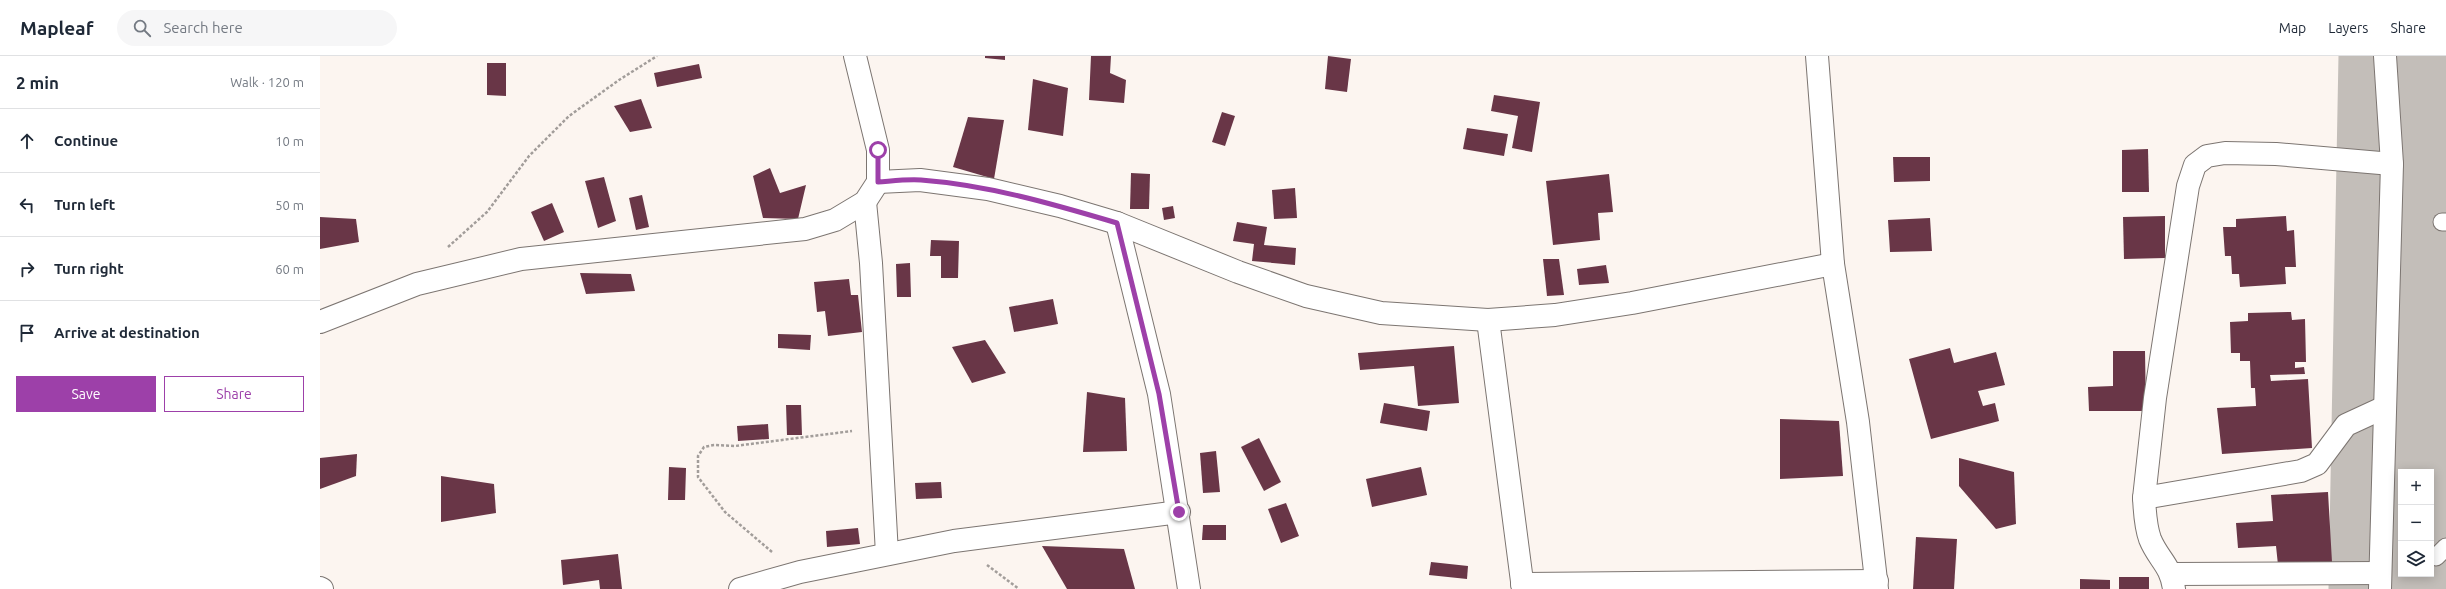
<!DOCTYPE html>
<meta charset="utf-8">
<style>
:root{--surface:#fff;--page:#f6f6f7;--text:#1f2937;--muted:#747a83;--line:#e0e1e3;--accent:#9d40a9}
body{margin:0;font-family:Ubuntu,sans-serif;background:var(--page);color:var(--text)}
.controls{position:absolute;right:12px;bottom:12px;display:grid;overflow:hidden;border-radius:0px;box-shadow:0 2px 10px #0003}
.controls button{width:36px;height:36px;display:grid;place-items:center;padding:0;border:0;border-bottom:1px solid var(--line);background:var(--surface);color:var(--text);font:20px sans-serif}
.stop{position:absolute;width:12px;height:12px;margin:-9px;border:3px solid #9d40a9;border-radius:50%;background:#fff}
.stop.end{background:#9d40a9;border-color:#fff;box-shadow:0 1px 4px #0008}
.list{margin:0;padding:0;list-style:none}
h2{display:flex;justify-content:space-between;align-items:center;height:52px;margin:0;padding:0 16px;font-size:17px}
h2 small{font-size:13px;font-weight:400;color:var(--muted)}
.list li{display:grid;grid-template-columns:26px 1fr auto;gap:12px;align-items:center;box-sizing:border-box;height:64px;padding:0 16px;border-top:1px solid var(--line)}
.list b{display:block;font-size:15px;white-space:nowrap}
.list em{font-size:13px;font-style:normal;color:var(--muted)}
.actions{display:flex;gap:8px;padding:12px 16px}
.actions a{flex:1;padding:9px 0;border:1px solid var(--accent);border-radius:0px;text-align:center;font-size:14px;color:var(--accent)}
.actions .main{background:var(--accent);color:#fff}
.icon{flex:none;width:22px;height:22px;fill:none;stroke:currentColor;stroke-width:2;stroke-linecap:round;stroke-linejoin:round}
.map{position:relative;flex:none;width:2126px;height:533px;overflow:hidden}
header{display:flex;align-items:center;gap:24px;box-sizing:border-box;height:56px;padding:0 20px;background:var(--surface);border-bottom:1px solid var(--line)}
header strong{font-size:19px}
nav{display:flex;gap:22px;margin-inline-start:auto;font-size:14px}
.search{width:280px;height:36px;background:var(--page);display:flex;align-items:center;gap:10px;box-sizing:border-box;padding:0 14px;border-radius:22px;color:var(--muted);font-size:15px}
main{display:flex}
aside{flex:1;background:var(--surface)}
.map>svg:first-child{display:block}
.built{fill:#f5e6dd}
.lines{fill:none;stroke-linecap:round;stroke-linejoin:round}
.runway{stroke:#c3beb9;stroke-width:213}
.building{fill:#693647}
.lane-casing{stroke:#7c7571;stroke-width:19}
.street-casing{stroke:#7c7571;stroke-width:24}
.path{stroke:#a29d9a;stroke-width:2.5;stroke-dasharray:3 2;stroke-linecap:butt}
.lane{stroke:#fff;stroke-width:17}
.street{stroke:#fff;stroke-width:22}
.route{stroke:#9d40a9;stroke-width:5}
</style>
<header>
<strong>Mapleaf</strong>
<div class="search"><svg class="icon" aria-label="search" viewBox="0 0 24 24"><circle cx="10" cy="10" r="6"/><path d="M15 15l6 6"/></svg>Search here</div>
<nav><a>Map</a><a>Layers</a><a>Share</a></nav>
</header>
<main>
<aside>
<h2>2 min<small>Walk · 120 m</small></h2>
<ul class="list">
<li><svg class="icon" aria-label="ahead" viewBox="0 0 24 24"><path d="M12 20V5M6 11l6-6 6 6"/></svg><div><b>Continue</b></div><em>10 m</em></li>
<li><svg class="icon" aria-label="left" viewBox="0 0 24 24"><path d="M17 20v-9H6M10 6l-5 5 5 5"/></svg><div><b>Turn left</b></div><em>50 m</em></li>
<li><svg class="icon" aria-label="right" viewBox="0 0 24 24"><path d="M7 20v-9h11M14 6l5 5-5 5"/></svg><div><b>Turn right</b></div><em>60 m</em></li>
<li><svg class="icon" aria-label="arrive" viewBox="0 0 24 24"><path d="M6 21V4h12l-3 4 3 4H6"/></svg><div><b>Arrive at destination</b></div></li>
</ul>
<div class="actions"><a class="main">Save</a><a>Share</a></div>
</aside>
<div class="map">
<svg width="2126" height="533" viewBox="0 0 2126 533">
<rect width="100%" height="100%" fill="#fcf5f0"/>
<polygon class="built" points="2108,0 2126,0 2126,533 2099,533 2099,518 2111,518 2111,416 2101,416"/>
<g class="lines">
<polyline class="runway" points="2115,533 2125,0"/>
</g>
<g class="building">
<polygon points="665,0 685,0 685,4 665,2"/>
<polygon points="771,0 791,0 790,17 806,24 804,47 769,44"/>
<polygon points="1008,0 1031,3 1027,36 1005,33"/>
<polygon points="167,7 186,7 186,40 167,39"/>
<polygon points="379,8 382,22 337,31 334,17"/>
<polygon points="713,23 748,32 743,80 708,74"/>
<polygon points="1174,39 1220,46 1212,96 1192,92 1198,60 1171,55"/>
<polygon points="321,43 332,72 310,76 294,50"/>
<polygon points="902,56 915,60 905,90 892,86"/>
<polygon points="648,61 684,64 674,123 633,111"/>
<polygon points="1147,72 1188,78 1184,100 1143,93"/>
<polygon points="1828,93 1829,136 1802,136 1802,94"/>
<polygon points="1573,101 1610,101 1610,125 1574,126"/>
<polygon points="450,112 460,137 486,129 478,163 443,162 433,120"/>
<polygon points="811,117 830,118 829,153 810,153"/>
<polygon points="1289,118 1293,156 1278,157 1280,184 1233,189 1226,125"/>
<polygon points="284,121 296,165 278,172 265,125"/>
<polygon points="975,132 977,162 954,163 952,134"/>
<polygon points="322,139 329,171 316,174 309,142"/>
<polygon points="232,147 244,176 224,185 211,156"/>
<polygon points="853,150 855,162 844,164 842,152"/>
<polygon points="1845,160 1845,202 1804,203 1803,161"/>
<polygon points="1966,160 1967,175 1974,174 1976,211 1965,211 1966,228 1920,231 1919,218 1912,218 1911,200 1905,200 1903,171 1916,171 1916,163"/>
<polygon points="0,161 36,163 39,186 0,193"/>
<polygon points="1610,162 1612,195 1570,196 1568,164"/>
<polygon points="917,166 947,171 944,189 976,192 975,209 932,205 934,188 913,185"/>
<polygon points="611,184 639,185 638,222 621,222 621,200 610,200"/>
<polygon points="1223,203 1239,203 1244,239 1227,240"/>
<polygon points="590,207 591,241 577,241 576,208"/>
<polygon points="1286,209 1289,227 1259,229 1257,213"/>
<polygon points="260,217 311,218 315,235 266,238"/>
<polygon points="529,223 531,239 538,239 542,276 508,280 505,255 497,256 494,226"/>
<polygon points="733,243 738,268 694,276 689,251"/>
<polygon points="1971,256 1972,264 1985,263 1986,306 1975,306 1975,312 1984,311 1985,318 1950,319 1951,325 1988,323 1992,392 1902,398 1897,352 1936,350 1935,332 1931,332 1930,305 1920,305 1920,297 1911,297 1910,266 1928,265 1928,257"/>
<polygon points="458,278 491,279 490,294 458,292"/>
<polygon points="665,284 686,317 652,327 632,291"/>
<polygon points="1134,290 1139,347 1098,350 1094,310 1040,314 1038,297"/>
<polygon points="1630,292 1634,307 1676,296 1685,329 1658,335 1663,350 1675,347 1679,365 1611,383 1589,303"/>
<polygon points="1793,295 1825,295 1826,355 1769,355 1768,331 1793,330"/>
<polygon points="767,336 805,342 807,395 763,396"/>
<polygon points="1064,347 1110,355 1107,375 1060,367"/>
<polygon points="466,349 481,349 482,379 467,379"/>
<polygon points="1460,363 1519,365 1523,420 1460,423"/>
<polygon points="448,368 449,383 418,385 417,370"/>
<polygon points="939,382 961,426 944,435 921,391"/>
<polygon points="896,395 900,436 883,437 880,397"/>
<polygon points="37,398 36,420 0,433 0,402"/>
<polygon points="1639,402 1694,416 1696,468 1676,473 1639,430"/>
<polygon points="349,411 366,412 365,444 348,444"/>
<polygon points="1101,411 1107,439 1052,451 1046,423"/>
<polygon points="121,420 174,428 176,457 121,466"/>
<polygon points="621,426 622,442 596,443 595,427"/>
<polygon points="2008,436 2012,506 1958,509 1956,490 1918,492 1916,467 1953,465 1951,439"/>
<polygon points="966,447 979,480 961,487 948,453"/>
<polygon points="883,469 906,469 906,484 882,484"/>
<polygon points="538,472 540,488 507,491 506,475"/>
<polygon points="1596,481 1637,483 1634,533 1593,533"/>
<polygon points="722,490 804,493 815,533 747,533"/>
<polygon points="298,498 302,533 280,533 279,524 243,529 241,504"/>
<polygon points="1111,506 1148,510 1147,523 1109,519"/>
<rect x="1799" y="521" width="30" height="12"/>
<polygon points="1760,523 1790,524 1790,533 1760,533"/>
</g>
<g class="lines">
<g class="lane-casing">
<g id="lane">
<polyline points="2122,166 2126,166"/>
<polyline points="2116,501 2126,491"/>
</g>
</g>
<g class="street-casing">
<g id="street">
<polyline points="1497,0 1513,208 1538,366 1557,533"/>
<polyline points="558,126 600,124 668,133 740,150 797,167 918,216 986,240 1061,257 1168,264 1235,259 1312,247 1513,208"/>
<polyline points="545,146 551,207 567,498"/>
<polyline points="797,167 839,338 869,533"/>
<polyline points="1168,264 1203,533"/>
<polyline points="0,266 97,228 201,203 485,173 515,164 545,146 558,126 558,94 535,0"/>
<polyline points="1824,442 1981,415 1997,408 2026,369 2065,351"/>
<polyline points="1852,518 2060,517"/>
<polyline points="1202,528 1557,525"/>
<polyline points="0,532 2,533"/>
<polyline points="420,533 480,516 634,485 859,456"/>
<path d="M1854,533C1851,509 1838,503 1830,483C1825,469 1825,456 1824,442L1835,342L1868,130L1875,109L1887,100L1905,97L1956,98L2072,108"/>
<polyline points="2060,533 2072,108 2065,0"/>
</g>
</g>
<g class="path">
<polyline points="128,191 167,156 209,100 249,60 299,24 337,0"/>
<polyline points="452,496 405,456 378,421 378,400 384,391 394,389 415,390 532,375"/>
<polyline points="667,509 699,533"/>
</g>
<use href="#lane" class="lane"/>
<use href="#street" class="street"/>
</g>
<g class="lines">
<path class="route" d="M558,94V126C572,125 587,123 601,124C668,129 733,148 797,167L839,338L859,456"/>
</g>
</svg>
<div class="controls">
<button>+</button>
<button>−</button>
<button><svg class="icon" aria-label="layers" viewBox="0 0 24 24"><path d="M12 4l9 5-9 5-9-5zM3 14l9 5 9-5"/></svg></button>
</div>
<div class="stop" style="left:558px;top:94px"></div>
<div class="stop end" style="left:859px;top:456px"></div>
</div>
</main>
